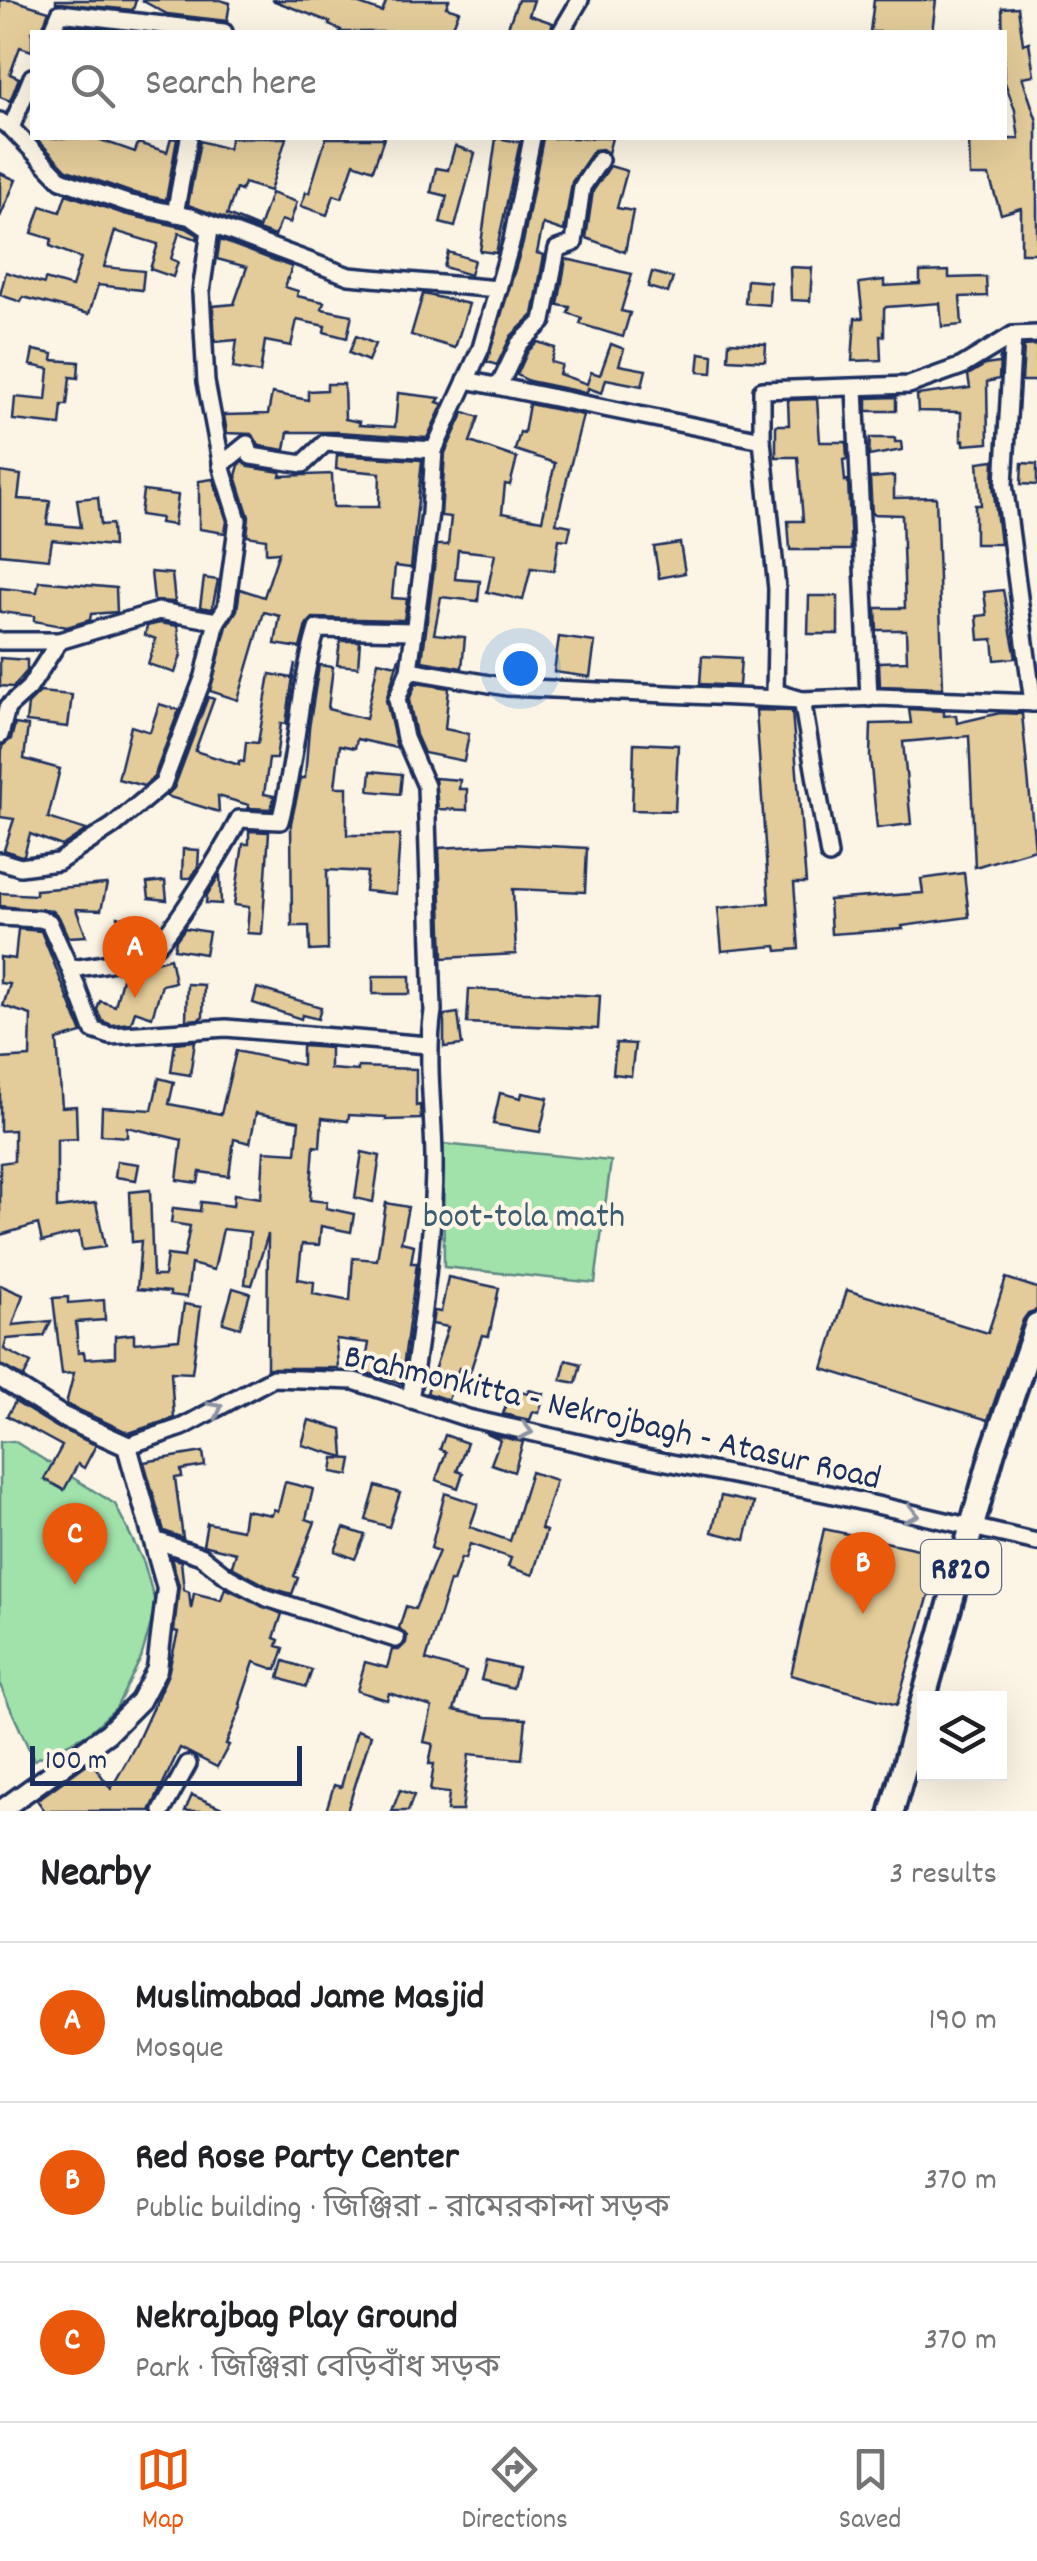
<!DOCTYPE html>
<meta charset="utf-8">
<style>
:root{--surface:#fff;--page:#f6f6f6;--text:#202124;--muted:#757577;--line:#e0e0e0;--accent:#ea580c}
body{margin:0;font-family:Dekko,"Noto Sans Bengali",sans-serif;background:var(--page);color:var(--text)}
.controls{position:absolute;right:30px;bottom:30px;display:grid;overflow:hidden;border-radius:0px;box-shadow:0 10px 40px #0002}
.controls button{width:90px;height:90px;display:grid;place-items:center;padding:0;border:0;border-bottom:2px solid var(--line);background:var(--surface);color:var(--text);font:50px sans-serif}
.scale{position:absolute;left:30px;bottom:25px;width:272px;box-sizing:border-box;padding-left:10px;border:5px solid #1b2f5e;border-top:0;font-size:28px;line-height:35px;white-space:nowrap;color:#1b2f5e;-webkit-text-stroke:8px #fcf5e5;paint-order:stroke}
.you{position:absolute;left:520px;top:668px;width:35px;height:35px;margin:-25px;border:8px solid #fff;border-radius:50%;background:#1a73e8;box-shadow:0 0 0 15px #1a73e833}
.badge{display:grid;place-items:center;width:65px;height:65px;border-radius:50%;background:var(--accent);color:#fff;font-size:32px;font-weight:700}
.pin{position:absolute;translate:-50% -82px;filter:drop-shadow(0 2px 5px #0008)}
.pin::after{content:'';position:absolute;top:52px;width:35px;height:30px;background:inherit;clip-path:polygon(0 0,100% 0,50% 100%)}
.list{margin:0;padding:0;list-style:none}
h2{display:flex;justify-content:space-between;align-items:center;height:130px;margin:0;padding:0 40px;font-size:42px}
h2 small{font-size:32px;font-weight:400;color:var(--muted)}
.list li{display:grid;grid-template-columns:65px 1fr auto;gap:30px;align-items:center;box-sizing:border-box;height:160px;padding:0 40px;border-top:2px solid var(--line)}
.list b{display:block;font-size:38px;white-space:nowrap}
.list p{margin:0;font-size:32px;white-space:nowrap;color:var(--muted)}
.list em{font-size:32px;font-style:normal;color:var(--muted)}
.icon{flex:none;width:55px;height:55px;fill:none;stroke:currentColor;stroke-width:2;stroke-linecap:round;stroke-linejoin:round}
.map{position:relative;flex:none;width:1037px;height:1811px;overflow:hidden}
.search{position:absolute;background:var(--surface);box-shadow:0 10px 40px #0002;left:30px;right:30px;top:30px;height:110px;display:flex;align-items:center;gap:25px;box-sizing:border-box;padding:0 35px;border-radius:0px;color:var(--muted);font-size:38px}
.sheet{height:610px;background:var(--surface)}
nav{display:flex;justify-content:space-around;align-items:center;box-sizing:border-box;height:140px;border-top:2px solid var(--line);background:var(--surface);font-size:28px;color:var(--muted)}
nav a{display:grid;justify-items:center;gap:5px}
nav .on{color:var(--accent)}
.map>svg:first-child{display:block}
.green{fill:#a1e2ab;stroke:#5e8884;stroke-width:2.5}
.building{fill:#e4cc9a;stroke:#1b2f5e;stroke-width:2.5}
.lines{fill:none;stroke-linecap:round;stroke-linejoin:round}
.minor-casing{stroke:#1b2f5e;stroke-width:22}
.tertiary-casing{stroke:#1b2f5e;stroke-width:25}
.primary-casing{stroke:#1b2f5e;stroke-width:30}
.minor{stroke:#fcf5e5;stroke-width:15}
.tertiary{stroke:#fcf5e5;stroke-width:18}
.primary{stroke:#fcf5e5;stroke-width:22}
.oneway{stroke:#8c92a2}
.labels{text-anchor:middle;stroke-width:8;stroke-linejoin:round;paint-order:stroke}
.shield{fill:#fcf5e5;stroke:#5e6a86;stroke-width:2.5}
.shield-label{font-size:32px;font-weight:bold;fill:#1b2f5e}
.park-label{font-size:35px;fill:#3c5c71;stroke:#fcf5e5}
.street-label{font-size:35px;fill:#1b2f5e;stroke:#fcf5e5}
</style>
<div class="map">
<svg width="1037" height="1811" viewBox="0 0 1037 1811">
<rect width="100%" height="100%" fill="#fcf5e5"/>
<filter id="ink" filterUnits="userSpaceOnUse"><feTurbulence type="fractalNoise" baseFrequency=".01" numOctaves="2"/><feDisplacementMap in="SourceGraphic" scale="20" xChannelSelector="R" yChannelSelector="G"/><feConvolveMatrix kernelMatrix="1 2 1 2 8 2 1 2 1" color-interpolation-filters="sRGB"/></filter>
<g filter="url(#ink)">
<g class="green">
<polygon points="443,1144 611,1161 595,1283 444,1267"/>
<polygon points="14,1441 115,1504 144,1563 156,1606 141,1658 116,1708 89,1733 34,1760 0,1685 0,1442"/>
</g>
<g class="building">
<polygon points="0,0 13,0 49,11 41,32 32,32 32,51 20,47 10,74 19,78 10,101 0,97"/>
<polygon points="56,0 136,0 133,10 56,3"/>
<polygon points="141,0 220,0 230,3 227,21 167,14"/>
<polygon points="272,0 348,0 382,12 387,0 449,0 446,7 459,11 451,32 340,32 341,30 329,25 330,22"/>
<polygon points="518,0 534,0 529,15 553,23 550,32 506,32"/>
<polygon points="874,0 936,0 932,32 870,32"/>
<polygon points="1018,7 1023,44 1029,42 1034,75 1022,77 1037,121 1037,253 1021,253 1021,208 1001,214 989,176 970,176 969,139 1019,139 1015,110 1004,80 1002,8"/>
<polygon points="67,25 107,30 106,32 64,32"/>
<polygon points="36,138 95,138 135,152 138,143 167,152 171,138 177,139 166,200 130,192 67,170"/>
<polygon points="231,138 286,138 270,191 244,183 241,191 236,189 227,215 259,228 271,193 297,202 290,223 281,220 275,236 188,205 200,141 228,149"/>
<polygon points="326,138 384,138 373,170 354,163 342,198 334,195 327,215 301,206 306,192 309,193"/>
<polygon points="496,138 520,142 496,253 480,251"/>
<polygon points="543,138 612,138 608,153 602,149 594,150 572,182 564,231 543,224 537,253 544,255 533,315 511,336 497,365 487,362 523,243"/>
<polygon points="455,146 475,153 455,227 440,223 447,196 431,192 436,168 448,170"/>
<polygon points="610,166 627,171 617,208 633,211 625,252 586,238 593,191"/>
<polygon points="0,173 16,180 0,217"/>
<polygon points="66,194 124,214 186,228 198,235 197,239 179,233 171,259 178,262 173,277 150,269 158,244 115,231 104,267 144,271 142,290 98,285 89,314 23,297 21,302 0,295 6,272 44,284 45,279 72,287 81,258 50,246 52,239 32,233 41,206 60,212"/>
<polygon points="220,240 292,267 285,287 298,291 297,296 324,302 322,309 352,315 347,338 324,332 325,326 297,320 291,346 265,341 260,373 233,368 237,340 215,342 213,306 234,304 247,267 217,259"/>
<polygon points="448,252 474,260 470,275 444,267"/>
<polygon points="566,259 632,274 621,311 630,313 623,337 580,324 582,318 568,313 570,307 558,305"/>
<polygon points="790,267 812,268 810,301 791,300"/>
<polygon points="949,271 949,278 986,277 987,296 960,297 962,325 942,327 940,303 886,307 884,309 884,336 880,336 881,360 852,361 855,318 863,318 859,283 884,280 884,286 920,284 920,272"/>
<polygon points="652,272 673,278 668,293 648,287"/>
<polygon points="747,280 770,282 769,305 745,303"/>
<polygon points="423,294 469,304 455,348 411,335"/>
<polygon points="356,336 375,344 368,361 349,353"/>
<polygon points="538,342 555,348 551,362 562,365 559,374 587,384 591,372 600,375 611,344 624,349 619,365 646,370 642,386 606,379 602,393 588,388 587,393 529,381 517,375 528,351"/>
<polygon points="729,342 766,344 765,361 728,359"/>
<polygon points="1037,345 1037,381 1022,381 1024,346"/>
<polygon points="33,350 53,354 52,360 79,362 78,378 70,377 67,405 62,405 60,425 13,420 15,397 46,400 49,369 30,365"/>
<polygon points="700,353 713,355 712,373 698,372"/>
<polygon points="1000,356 999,379 987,382 988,443 964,445 964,440 961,441 961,412 918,411 917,395 970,388 968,375 985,365 999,363"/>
<polygon points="327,384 344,384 345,419 360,422 359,425 395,427 398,393 440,398 437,402 443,404 427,438 338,432 288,432 285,450 260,446 251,434 227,433 224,415 268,414 272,393 308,400 308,391 327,390"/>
<polygon points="896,397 896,411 867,411 867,398"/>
<polygon points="817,399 820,442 846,442 847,459 843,460 845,481 848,480 851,550 790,550 788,521 803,521 798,457 776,457 776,425 789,425 788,400"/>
<polygon points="529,404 583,415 556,523 571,526 568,540 559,539 554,571 531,568 523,600 487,592 495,554 458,550 455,579 480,581 478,601 441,597 434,634 465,637 462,668 422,661 437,545 448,545 451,517 441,516 445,453 464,412 479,417 470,442 517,458 510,485 505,484 502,513 542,520 555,463 515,450 520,432 524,433"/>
<polygon points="870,438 895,438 895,442 901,442 902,450 869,456"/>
<polygon points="337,455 422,460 411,568 395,566 392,598 407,599 404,620 313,618 306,625 300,648 275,644 280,616 264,612 238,700 210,691 227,626 237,610 240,589 264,597 279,552 266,553 266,539 247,536 249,517 236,476 239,465 242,462 249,467 281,472 280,476 332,474 333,507 379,507 380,473 336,469"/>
<polygon points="994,460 993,485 1000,544 975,544 975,505 981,505 978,462"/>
<polygon points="1022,463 1037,464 1037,485 1021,484"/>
<polygon points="0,472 21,475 18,499 50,501 47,524 81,527 77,499 98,497 101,525 112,524 113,546 52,540 49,559 0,554"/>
<polygon points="894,476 894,498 936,497 943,688 880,686 879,662 907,661 906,630 877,630 876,608 905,608 902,515 872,514 870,478"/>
<polygon points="213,479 227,521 225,533 199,529 199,481"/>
<polygon points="143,491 178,495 174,525 160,523 161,518 140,515"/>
<polygon points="680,543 685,573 659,578 654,547"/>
<polygon points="151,572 172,574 175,602 154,601"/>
<polygon points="204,578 218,580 212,609 200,607"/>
<polygon points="39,581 116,588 117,612 91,614 90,620 67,627 34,621 34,616 0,612 0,588 37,592"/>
<polygon points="1003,590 1016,658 995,660 993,639 979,640 977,616 987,615 984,592"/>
<polygon points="809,596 838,596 838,634 808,634"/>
<polygon points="160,623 178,626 181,655 175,673 148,664 156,639 145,635 147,626"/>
<polygon points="559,637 595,642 590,677 554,672"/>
<polygon points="340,641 360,641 358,667 337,665"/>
<polygon points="702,656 741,658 739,686 700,684"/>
<polygon points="0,658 27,660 27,671 13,687 0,686"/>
<polygon points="399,658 386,700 397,748 357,739 355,748 340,745 335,787 347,787 347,835 400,835 396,894 365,891 367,872 327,870 328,950 310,951 309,926 292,926 291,823 301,778 305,778 309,728 319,665 333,667 328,709 366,719 378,661 397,665"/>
<polygon points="295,663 286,724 281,723 276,759 269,759 264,794 274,796 271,809 248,808 249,805 218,796 219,812 166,796 174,788 208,697 214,699 195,751 239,765 239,761 244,762 246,742 258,743 270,674 292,678"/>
<polygon points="416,683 449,688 445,729 469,734 464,761 424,753 416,735 409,700"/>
<polygon points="40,692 72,695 68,727 26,722 28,704"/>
<polygon points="159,704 179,710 154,777 144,786 118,779 131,726 150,732"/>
<polygon points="909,709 944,711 944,716 956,715 957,723 1000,713 1022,714 1035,849 975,867 969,736 903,742 911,824 877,828 870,756 871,724 911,723"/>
<polygon points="756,710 792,711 806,883 794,883 799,949 777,951 776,946 722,951 718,908 769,903"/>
<polygon points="15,724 28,726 24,759 60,769 48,818 86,830 62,846 30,834 24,855 21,856 4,850 14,819 0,817 2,746 11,739"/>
<polygon points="634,743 678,745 675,811 632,810"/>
<polygon points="371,771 402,774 400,794 369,791"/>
<polygon points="435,778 460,780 459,789 467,789 467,810 438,809"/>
<polygon points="249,831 269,832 262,934 247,933 249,907 234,905 243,844 249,844"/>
<polygon points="511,844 587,848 585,892 513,889 516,954 443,958 439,848"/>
<polygon points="183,849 199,850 198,867 191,878 182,878"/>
<polygon points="964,873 969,917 902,926 903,929 831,934 829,900 923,893 921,879"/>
<polygon points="220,874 221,904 206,903 207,895"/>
<polygon points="165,881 167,900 149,898 147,883"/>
<polygon points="107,884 101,910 76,909 86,936 68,937 59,917 53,911 0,906 0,893 36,895 36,890"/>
<polygon points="118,917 136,920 137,933 119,934"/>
<polygon points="185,928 209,932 205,954 174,949 176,940"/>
<polygon points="18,929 41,931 82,1033 57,1040 62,1107 76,1106 77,1139 57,1140 57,1208 96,1203 105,1247 82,1250 79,1232 42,1242 38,1224 0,1235 0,1163 14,1161 14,1130 0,1131 0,1059 30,1057 31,1015 3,1006 10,984 0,983 0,957 15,959"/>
<polygon points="170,958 175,982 162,985 152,1017 135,1011 131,1023 112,1025 102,1021 97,1010 100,1001 115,1006 124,971"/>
<rect x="373" y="976" width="37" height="18"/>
<polygon points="187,984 204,985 203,1016 199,1019 186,1020"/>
<polygon points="257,988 321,1007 318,1019 302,1015 301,1019 253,1003"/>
<polygon points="469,989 600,996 598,1029 467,1023"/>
<polygon points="458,1013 462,1045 444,1047 444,1015"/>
<polygon points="195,1041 190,1075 171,1072 175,1043"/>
<polygon points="616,1043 635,1044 631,1076 613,1074"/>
<polygon points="302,1046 330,1048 330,1069 358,1071 358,1067 416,1069 416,1106 420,1105 421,1119 386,1120 386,1117 349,1115 348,1121 322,1118 320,1147 314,1146 310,1200 327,1202 326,1208 354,1214 351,1232 321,1226 319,1245 302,1244 298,1279 314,1282 313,1294 350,1301 353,1258 377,1260 386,1203 408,1207 401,1242 414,1245 411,1263 417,1263 401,1383 364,1372 369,1343 336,1339 338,1368 267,1368 268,1234 252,1285 245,1284 250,1232 223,1229 214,1270 191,1264 187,1297 170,1295 170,1292 137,1289 141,1241 132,1242 130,1192 150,1190 153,1276 164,1276 167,1255 184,1257 190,1226 171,1223 173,1208 200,1211 201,1202 233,1206 234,1194 261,1198 264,1151 296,1153 299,1121 256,1113 250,1143 234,1139 229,1176 200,1172 198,1183 177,1180 182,1140 127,1127 127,1137 101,1135 102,1107 152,1110 159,1078 174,1082 169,1104 221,1114 236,1051 302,1065"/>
<polygon points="500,1093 521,1098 522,1093 548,1098 540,1132 493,1124"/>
<polygon points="362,1152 380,1156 373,1202 355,1198"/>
<polygon points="117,1161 139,1164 136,1180 115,1177"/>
<polygon points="448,1277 499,1288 489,1336 482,1335 470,1372 459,1368 448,1400 427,1393 448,1327 432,1324 434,1311 441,1312"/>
<polygon points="1006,1278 1037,1288 1037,1310 1028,1313 1023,1320 988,1420 823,1369 847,1290 988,1333"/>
<polygon points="0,1285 23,1295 13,1325 51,1321 44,1336 7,1339 4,1349 31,1363 24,1377 0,1365"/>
<polygon points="233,1288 250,1293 240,1328 223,1323"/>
<polygon points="68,1297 68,1303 104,1300 105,1320 76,1322 78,1353 84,1352 85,1359 115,1357 115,1336 134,1334 134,1343 179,1339 184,1304 201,1307 192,1373 171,1372 174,1418 129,1433 66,1404 74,1373 62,1374 53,1298"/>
<polygon points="566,1360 581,1364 576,1383 561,1380"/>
<polygon points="511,1389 528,1394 529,1390 544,1394 539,1413 533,1412 530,1420 503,1414"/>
<polygon points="15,1402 58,1428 96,1445 84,1468 78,1464 64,1490 44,1479 62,1446 7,1416"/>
<polygon points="309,1420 342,1429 344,1457 302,1445"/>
<polygon points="485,1433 523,1442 514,1472 491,1464 500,1440"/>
<polygon points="445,1435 467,1443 457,1471 463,1473 458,1488 436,1480 446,1452 440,1449"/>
<polygon points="203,1452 205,1466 181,1470 182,1477 175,1478 183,1538 164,1531 144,1462"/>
<polygon points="334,1458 352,1459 349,1475 332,1472"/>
<polygon points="531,1472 556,1480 541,1529 546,1531 533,1575 508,1567 511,1558 470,1544 465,1559 461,1558 453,1582 450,1581 426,1660 466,1672 454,1710 486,1717 526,1719 522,1759 469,1754 462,1811 447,1811 449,1793 430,1791 434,1764 429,1764 433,1744 424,1742 432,1707 389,1693 387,1700 357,1691 365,1662 387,1668 392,1650 399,1650 406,1643 407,1636 399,1628 406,1606 415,1609 439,1551 431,1548 445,1493 478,1504 470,1527 510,1541"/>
<polygon points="285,1482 313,1489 306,1519 315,1522 294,1576 298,1578 292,1594 271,1588 234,1568 232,1566 236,1553 203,1545 207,1523 242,1530 245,1510 272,1515 274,1509 278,1511"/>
<polygon points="376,1486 400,1493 389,1527 366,1520"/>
<polygon points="721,1496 754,1503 745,1540 712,1532"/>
<polygon points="344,1528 365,1535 355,1559 335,1551"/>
<polygon points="824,1529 937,1553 936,1559 939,1560 897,1705 791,1675"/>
<polygon points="171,1558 181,1561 184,1590 189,1592 191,1609 194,1593 221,1600 225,1588 282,1614 274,1638 279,1640 277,1646 284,1648 277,1670 254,1662 240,1704 242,1705 226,1744 229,1745 217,1767 180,1748 150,1811 45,1811 37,1800 91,1761 111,1789 136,1744 168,1674 178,1632 174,1631 179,1585"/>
<polygon points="284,1661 312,1670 306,1687 279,1678"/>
<polygon points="486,1661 518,1668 513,1688 481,1680"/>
<polygon points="357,1730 371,1735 347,1811 326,1811 334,1785 341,1787"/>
<polygon points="400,1790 414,1795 408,1811 392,1811"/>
<polygon points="192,1795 229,1811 185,1811"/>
</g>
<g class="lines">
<g class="minor-casing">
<g id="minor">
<polyline points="52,32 60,13 224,32"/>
<polyline points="561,32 580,0"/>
<polyline points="0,121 11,128 32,77"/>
<polyline points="11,128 61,180 127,203 191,217 349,276 498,289"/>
<polyline points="532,138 512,240 481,348 434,450 430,513 409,670 507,687 802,700 878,697 1037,703"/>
<polyline points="175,214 189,138"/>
<polyline points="466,380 762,440"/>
<polyline points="500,384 519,344 543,321 557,249 574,243 582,187 600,160"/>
<polyline points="855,388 869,698"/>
<polyline points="221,465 247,444 251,456 303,464 325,443 434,450"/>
<path d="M413,631L317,629C298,691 297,758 280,821L239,819C226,845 173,933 153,948C135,961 92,966 70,969L93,1030L110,1036L226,1028L428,1045"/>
<polyline points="0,641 59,641 159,611 217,621 226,608 238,520 223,472 206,382 201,292 210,230 191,217"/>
<path d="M409,670L397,699L405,738L426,786L433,1011C425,1065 435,1118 434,1172C432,1251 422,1322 410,1400"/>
<polyline points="1033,703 1004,484 1013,335 1037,334"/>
<polyline points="0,735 7,708 29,688 59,641"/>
<polyline points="829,855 802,700 775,692 777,589 762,440 762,390 909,385 962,366 1013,335"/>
<polyline points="0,861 20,867 58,862 113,826 163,784 204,676 217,621"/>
<polyline points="0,917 40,919 49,922 70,969"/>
<polyline points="127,1446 182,1427 273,1378 354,1381 468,1418 641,1457 829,1494 1037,1542"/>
<polyline points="152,1539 201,1556 228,1577 267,1598 396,1639"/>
<polyline points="162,1811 188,1764"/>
</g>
</g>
<g class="tertiary-casing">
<polyline id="tertiary" points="0,1377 63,1417 127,1446 167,1588 157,1669 140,1701 108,1733 0,1811"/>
</g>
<g class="primary-casing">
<polyline id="primary" points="892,1811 993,1451 1037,1325"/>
</g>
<use href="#minor" class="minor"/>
<use href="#tertiary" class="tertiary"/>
<use href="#primary" class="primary"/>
</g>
<defs><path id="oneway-chevron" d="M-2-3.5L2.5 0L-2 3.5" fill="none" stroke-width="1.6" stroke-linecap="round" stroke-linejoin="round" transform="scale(2.5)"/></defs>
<g class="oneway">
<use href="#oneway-chevron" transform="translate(216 1409) rotate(-28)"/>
<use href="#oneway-chevron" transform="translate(526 1431) rotate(13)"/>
<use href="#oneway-chevron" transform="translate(912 1514) rotate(14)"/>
</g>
</g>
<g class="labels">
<rect class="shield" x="921" y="1540" width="80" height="54" rx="8"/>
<g class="shield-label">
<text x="961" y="1578">R820</text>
</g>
<g class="park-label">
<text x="524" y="1226">boot-tola math</text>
</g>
<g class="street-label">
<text transform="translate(613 1415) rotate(13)" y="12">Brahmonkitta - Nekrojbagh - Atasur Road</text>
</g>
</g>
</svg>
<div class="controls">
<button><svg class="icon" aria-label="layers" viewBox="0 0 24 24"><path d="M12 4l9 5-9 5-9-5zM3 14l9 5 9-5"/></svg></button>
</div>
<div class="scale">100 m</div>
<div class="you"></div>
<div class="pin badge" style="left:135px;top:998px">A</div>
<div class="pin badge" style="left:863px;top:1614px">B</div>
<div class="pin badge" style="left:75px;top:1585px">C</div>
<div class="search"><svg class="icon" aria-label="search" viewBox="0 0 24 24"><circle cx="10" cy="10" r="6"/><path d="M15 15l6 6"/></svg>Search here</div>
</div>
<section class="sheet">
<h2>Nearby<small>3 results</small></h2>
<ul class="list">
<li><span class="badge">A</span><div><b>Muslimabad Jame Masjid</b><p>Mosque</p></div><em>190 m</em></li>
<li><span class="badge">B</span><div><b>Red Rose Party Center</b><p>Public building · জিঞ্জিরা - রামেরকান্দা সড়ক</p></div><em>370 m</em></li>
<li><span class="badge">C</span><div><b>Nekrajbag Play Ground</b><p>Park · জিঞ্জিরা বেড়িবাঁধ সড়ক</p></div><em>370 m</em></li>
</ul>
</section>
<nav>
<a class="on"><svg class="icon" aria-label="map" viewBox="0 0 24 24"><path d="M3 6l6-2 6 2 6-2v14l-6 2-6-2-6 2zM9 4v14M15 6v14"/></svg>Map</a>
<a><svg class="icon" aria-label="directions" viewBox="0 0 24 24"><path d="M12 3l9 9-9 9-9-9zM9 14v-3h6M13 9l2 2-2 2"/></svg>Directions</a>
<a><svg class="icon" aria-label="saved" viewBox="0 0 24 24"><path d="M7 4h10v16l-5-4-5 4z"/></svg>Saved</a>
</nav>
